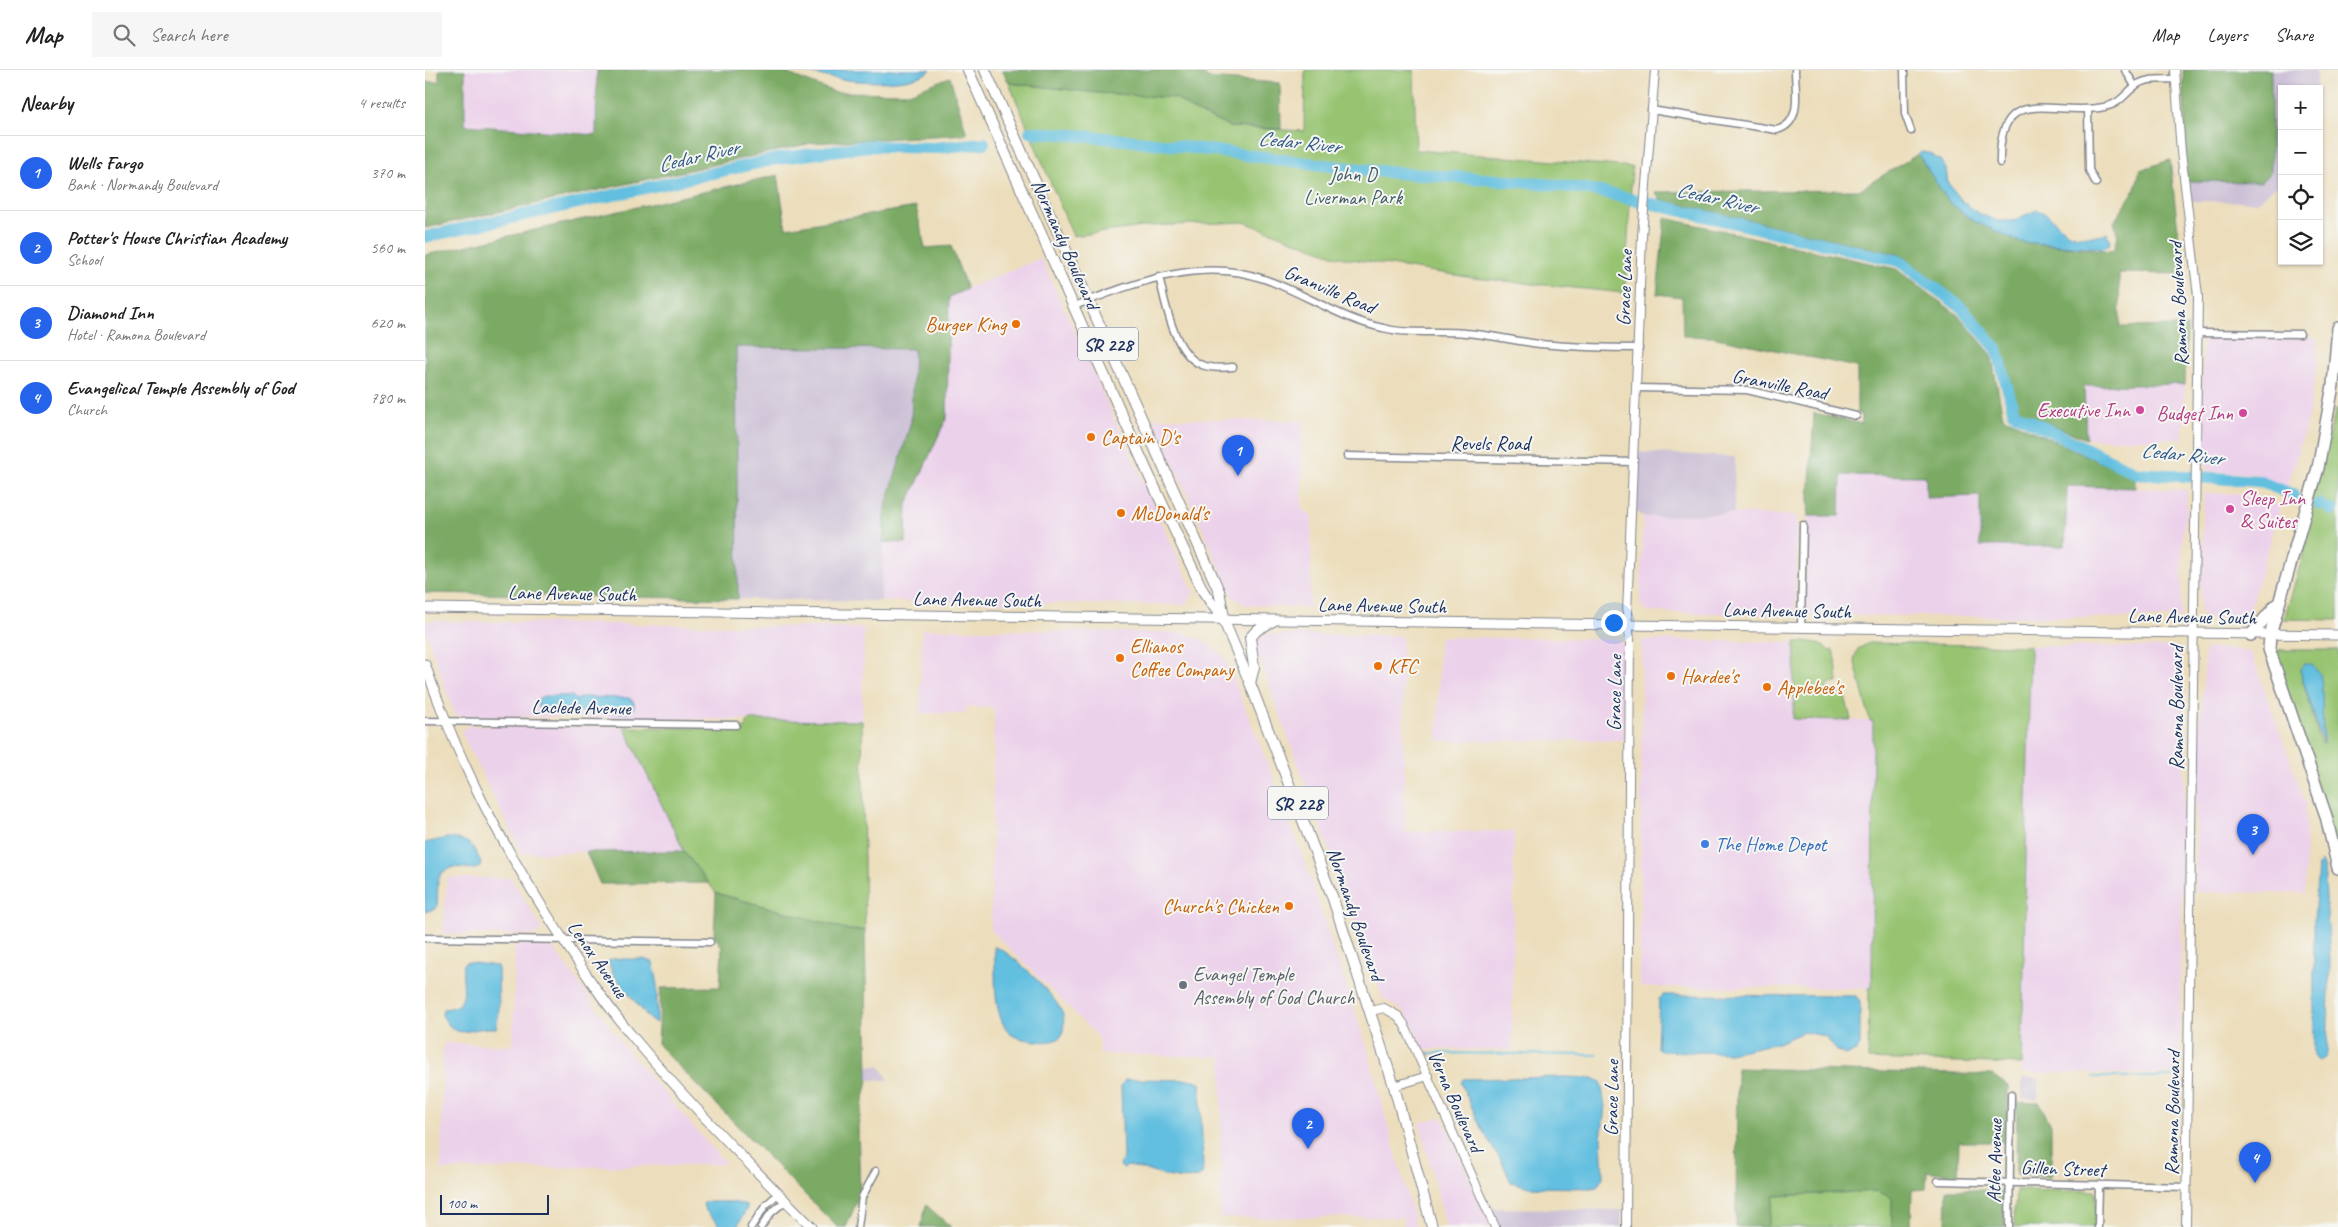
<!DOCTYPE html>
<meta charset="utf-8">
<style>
:root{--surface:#fff;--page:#f6f6f6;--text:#222;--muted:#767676;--line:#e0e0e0;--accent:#2563eb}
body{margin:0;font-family:Caveat,sans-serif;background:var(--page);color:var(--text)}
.controls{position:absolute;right:15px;top:15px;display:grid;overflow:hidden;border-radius:0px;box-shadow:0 1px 4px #0004}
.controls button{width:45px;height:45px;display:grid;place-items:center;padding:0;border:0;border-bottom:1px solid var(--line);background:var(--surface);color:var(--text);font:25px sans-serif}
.scale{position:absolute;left:15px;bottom:12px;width:109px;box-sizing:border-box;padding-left:5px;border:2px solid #1b2f5e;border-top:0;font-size:14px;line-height:18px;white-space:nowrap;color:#1b2f5e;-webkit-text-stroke:4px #f6f6f2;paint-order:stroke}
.you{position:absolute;left:1188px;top:552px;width:18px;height:18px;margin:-12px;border:4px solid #fff;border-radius:50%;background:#1a73e8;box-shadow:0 0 0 8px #1a73e833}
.badge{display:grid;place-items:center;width:32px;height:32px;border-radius:50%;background:var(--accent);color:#fff;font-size:16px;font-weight:700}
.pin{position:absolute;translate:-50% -41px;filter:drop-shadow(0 1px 2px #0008)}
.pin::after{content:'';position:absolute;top:26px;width:18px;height:15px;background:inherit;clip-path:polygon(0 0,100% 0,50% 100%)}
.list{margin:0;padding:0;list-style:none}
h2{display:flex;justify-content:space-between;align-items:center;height:65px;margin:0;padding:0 20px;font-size:21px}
h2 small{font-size:16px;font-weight:400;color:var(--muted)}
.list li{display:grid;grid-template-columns:32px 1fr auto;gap:15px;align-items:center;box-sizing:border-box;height:75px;padding:0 20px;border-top:1px solid var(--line)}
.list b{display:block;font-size:19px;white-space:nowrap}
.list p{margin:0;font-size:16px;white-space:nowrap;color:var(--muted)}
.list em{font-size:16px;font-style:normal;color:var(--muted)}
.icon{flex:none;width:28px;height:28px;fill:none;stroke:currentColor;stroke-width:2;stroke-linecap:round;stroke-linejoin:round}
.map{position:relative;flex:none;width:1913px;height:1157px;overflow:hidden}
header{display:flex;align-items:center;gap:30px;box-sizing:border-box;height:70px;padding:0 25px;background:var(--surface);border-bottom:1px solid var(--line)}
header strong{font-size:24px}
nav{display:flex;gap:28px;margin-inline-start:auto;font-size:18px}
.search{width:350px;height:45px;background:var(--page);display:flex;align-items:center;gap:12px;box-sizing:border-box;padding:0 18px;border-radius:0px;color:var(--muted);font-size:19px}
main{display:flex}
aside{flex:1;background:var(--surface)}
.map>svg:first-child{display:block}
.built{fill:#ecd1ea}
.industrial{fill:#cbbfd5}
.green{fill:#98c472;stroke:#5a7a68;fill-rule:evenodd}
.forest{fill:#7aaa64;stroke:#4a6c61}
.water{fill:#62bfe0;stroke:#3e779f}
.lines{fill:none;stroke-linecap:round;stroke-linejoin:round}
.stream{stroke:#62bfe0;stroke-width:2}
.river{stroke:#62bfe0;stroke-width:12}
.minor-casing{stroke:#84868d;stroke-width:9}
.tertiary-casing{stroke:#84868d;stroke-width:10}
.secondary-casing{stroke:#84868d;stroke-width:11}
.primary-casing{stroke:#84868d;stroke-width:12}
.motorway-casing{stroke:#84868d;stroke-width:14}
.minor{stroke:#fff;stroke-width:6}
.tertiary{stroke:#fff;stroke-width:8}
.secondary{stroke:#fff;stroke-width:9}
.primary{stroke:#fff;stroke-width:10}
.motorway{stroke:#fff;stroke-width:11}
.food-dot{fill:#e8710a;stroke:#f6f6f2;stroke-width:2}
.hotel-dot{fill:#d1479c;stroke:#f6f6f2;stroke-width:2}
.shop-dot{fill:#3f7fe0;stroke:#f6f6f2;stroke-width:2}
.worship-dot{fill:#6b7280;stroke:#f6f6f2;stroke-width:2}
.labels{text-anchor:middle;stroke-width:4;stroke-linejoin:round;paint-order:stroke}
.shield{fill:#f6f6f2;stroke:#5d6b8a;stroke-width:1}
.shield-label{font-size:19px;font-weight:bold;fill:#1b2f5e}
.park-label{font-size:20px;fill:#405c64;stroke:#f6f6f2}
.street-label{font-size:20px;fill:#1b2f5e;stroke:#f6f6f2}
.food-label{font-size:20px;fill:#c56008;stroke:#f6f6f2;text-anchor:start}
.hotel-label{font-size:20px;fill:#b23c85;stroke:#f6f6f2;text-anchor:end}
.shop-label{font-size:20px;fill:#366cbe;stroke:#f6f6f2;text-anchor:start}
.worship-label{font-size:20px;fill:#5b616d;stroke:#f6f6f2;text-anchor:start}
.water-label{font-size:21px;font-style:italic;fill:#305a85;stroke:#f6f6f2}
</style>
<header>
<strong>Map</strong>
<div class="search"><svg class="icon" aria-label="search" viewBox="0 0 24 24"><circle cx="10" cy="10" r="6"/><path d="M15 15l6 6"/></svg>Search here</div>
<nav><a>Map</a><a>Layers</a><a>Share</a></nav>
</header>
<main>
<aside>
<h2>Nearby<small>4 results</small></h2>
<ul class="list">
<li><span class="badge">1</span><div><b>Wells Fargo</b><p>Bank · Normandy Boulevard</p></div><em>370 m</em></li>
<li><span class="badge">2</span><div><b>Potter's House Christian Academy</b><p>School</p></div><em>560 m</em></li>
<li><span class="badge">3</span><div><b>Diamond Inn</b><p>Hotel · Ramona Boulevard</p></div><em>620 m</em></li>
<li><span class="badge">4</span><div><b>Evangelical Temple Assembly of God</b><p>Church</p></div><em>780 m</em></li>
</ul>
</aside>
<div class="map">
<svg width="1913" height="1157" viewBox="0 0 1913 1157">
<rect width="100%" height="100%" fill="#f6f6f2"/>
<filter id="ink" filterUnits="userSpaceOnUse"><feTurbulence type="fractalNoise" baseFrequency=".02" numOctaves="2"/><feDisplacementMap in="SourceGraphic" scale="10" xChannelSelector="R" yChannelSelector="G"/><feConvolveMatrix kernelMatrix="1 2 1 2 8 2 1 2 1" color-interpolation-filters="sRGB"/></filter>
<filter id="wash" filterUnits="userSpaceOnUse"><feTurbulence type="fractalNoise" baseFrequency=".0096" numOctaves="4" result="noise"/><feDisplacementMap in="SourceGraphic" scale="20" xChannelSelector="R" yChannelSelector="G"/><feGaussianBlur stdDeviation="1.12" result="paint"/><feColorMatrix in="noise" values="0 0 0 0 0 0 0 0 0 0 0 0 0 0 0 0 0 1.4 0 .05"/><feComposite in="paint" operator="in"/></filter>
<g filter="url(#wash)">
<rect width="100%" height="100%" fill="#ecdebc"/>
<g class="built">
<polygon points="40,0 172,0 171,65 40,55"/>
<polygon points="616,188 769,523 762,533 757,535 456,531 458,472 481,473 482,435 522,347 524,226"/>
<polygon points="1783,267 1892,268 1892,294 1883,347 1863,417 1831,404 1784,401 1777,389 1778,272"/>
<polygon points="1760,314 1758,369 1661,369 1659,316"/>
<polygon points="728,348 877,351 877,440 887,446 885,538 823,535 816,533 807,526"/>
<polygon points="1415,405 1501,405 1501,428 1555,426 1555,476 1640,476 1642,416 1762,420 1762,440 1758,459 1756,548 1380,545 1383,446 1415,446"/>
<polygon points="1779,423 1826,424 1856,436 1825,539 1813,547 1779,548 1775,542"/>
<polygon points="1309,443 1372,446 1370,545 1222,542 1215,535 1218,447"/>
<polygon points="5,551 439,558 437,651 30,646 0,559 0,552"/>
<polygon points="497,559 757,563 772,568 795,582 801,590 845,700 885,807 941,975 991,1157 979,1157 978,1147 795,1148 797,987 674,984 674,968 566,860 569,638 541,637 541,644 495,643"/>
<polygon points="836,564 977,566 980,762 1089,761 1087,980 999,979 981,943 958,928 829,574"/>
<polygon points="1014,567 1192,569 1199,575 1199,670 1013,671"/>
<polygon points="1217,570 1370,572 1368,649 1448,651 1447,918 1215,917"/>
<polygon points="1605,576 1754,577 1756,580 1757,606 1760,621 1754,989 1750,1004 1597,1003"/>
<polygon points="1780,579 1810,579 1826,583 1881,734 1880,823 1770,822 1772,665 1777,638"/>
<polygon points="42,656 199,657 259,781 97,783 36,662"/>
<polygon points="22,808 86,808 117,858 116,861 111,865 18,864"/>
<polygon points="90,874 127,876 199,977 301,1094 16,1100 18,973 88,976"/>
<polygon points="1017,1047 1066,1157 1021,1157 995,1053"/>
</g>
<g class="industrial">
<polygon points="1846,0 1891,0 1891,19 1857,19 1857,111 1832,132 1764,131 1762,111 1836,112 1846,101"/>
<polygon points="310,277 489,279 486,352 460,440 456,531 313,529"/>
<polygon points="1212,382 1310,387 1309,443 1218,447 1210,440"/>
<polygon points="443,996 455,996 464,1010 443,1010"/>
<rect x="1597" y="1008" width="16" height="21"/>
<polygon points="1066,1138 1197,1140 1196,1157 1075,1157"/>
</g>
<g class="green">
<polygon points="880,0 989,0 991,80 1207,97 1200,223 1049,208 913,187 819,152 726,156 648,166 584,13 674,23 751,28 766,39 805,57 879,61"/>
<polygon points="1913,338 1913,550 1859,549 1882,472 1883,443 1911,339"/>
<path d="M1370,572C1383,572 1396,570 1404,581L1408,580L1411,589L1413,612L1403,615L1402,624H1416L1420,626L1426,650L1368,649Z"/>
<polygon points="1444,573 1605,576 1597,994 1443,989 1444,918 1447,917 1448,651 1445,651 1429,589 1433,579"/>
<path d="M1853,580H1913V785L1853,591ZM1875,600L1897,648V674H1896Z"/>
<polygon points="323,650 437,651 440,860 425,860 291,823 259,781 199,657 320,659"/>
<polygon points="1591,1120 1669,1121 1671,1124 1670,1157 1589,1157"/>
<polygon points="1452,1121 1467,1128 1467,1157 1343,1157 1349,1126"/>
</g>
<g class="forest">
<polygon points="14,0 40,0 40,55 171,65 172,0 353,0 410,22 484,23 525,7 542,64 387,73 0,158 0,12 14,12"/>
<polygon points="577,0 776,0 782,8 855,13 856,59 805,57 766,39 751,28 674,23 584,13"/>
<polygon points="1758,0 1846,0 1846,101 1836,112 1762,111"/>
<polygon points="1493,84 1524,132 1549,151 1595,172 1688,181 1693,166 1689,152 1710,119 1715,100 1745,90 1758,204 1694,203 1695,257 1762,256 1760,314 1659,316 1661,369 1594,341 1575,277 1540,235 1476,185 1236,130 1230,122 1434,120"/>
<polygon points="353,105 361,158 491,137 500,178 526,176 542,219 524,227 522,347 482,435 481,473 458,472 460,440 486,352 489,279 311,277 313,529 0,523 0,185"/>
<polygon points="1240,148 1471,199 1534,246 1566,284 1578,347 1710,408 1710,418 1642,416 1640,476 1555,476 1555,426 1501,428 1501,406 1416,405 1415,446 1383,446 1389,343 1437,354 1437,345 1432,343 1432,297 1287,267 1258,266 1257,227 1232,224"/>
<polygon points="259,781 283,813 175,814 161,782"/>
<polygon points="291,823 425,860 440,860 443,1010 433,1056 435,1124 421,1157 412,1157 233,975 236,918 295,917 297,877 289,865"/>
<polygon points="1312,998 1567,1005 1583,1016 1582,1072 1534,1072 1533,1106 1502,1101 1501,1119 1487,1120 1486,1157 1467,1157 1467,1128 1452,1121 1349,1126 1343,1157 1311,1157"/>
<polygon points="1614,1032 1626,1055 1626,1107 1592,1104 1591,1100 1592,1033"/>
<polygon points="1522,1120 1574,1120 1578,1125 1580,1157 1521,1157"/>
<polygon points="501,1135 526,1157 496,1157"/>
</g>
<g class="water">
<path d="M376,0H506C483,20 403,11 376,0Z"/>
<path d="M1497,82L1508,84L1509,87L1515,90L1521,99L1523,113L1538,132L1553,143L1572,151H1587L1612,140C1637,148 1632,169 1667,166C1673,166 1678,166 1682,163L1685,172L1683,176L1677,178L1595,172L1549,151L1524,132L1493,84Z"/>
<polygon points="1879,594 1887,595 1895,604 1897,616 1898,674 1875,600"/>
<polygon points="119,626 147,626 151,630 157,627 204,628 209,632 209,638 204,643 119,641 113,637 113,629"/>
<path d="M22,768C44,770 46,772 56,792L55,796L50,799L28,797L16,803L13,811L12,838L0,842V773Z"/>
<polygon points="1897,791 1899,796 1905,890 1902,982 1901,988 1893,990 1889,985 1889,850 1893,795"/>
<path d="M569,877C585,879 627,924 635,938C640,947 640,960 635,968C626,973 615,972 605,970C598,969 591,968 586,964C565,945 572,901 569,877Z"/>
<polygon points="187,889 218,889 228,892 232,910 232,953 225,950 188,904 183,891"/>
<path d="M41,892L72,896L73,899L74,943L71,958C42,956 33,974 17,945L18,939C49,937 35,915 38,894Z"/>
<polygon points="1238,925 1431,926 1435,931 1435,975 1431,981 1421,985 1412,981 1400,966 1378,962 1353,973 1304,983 1236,981 1232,979 1234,929"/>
<polygon points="1141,1007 1168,1008 1176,1012 1180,1037 1176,1069 1178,1107 1172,1117 1166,1118 1105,1117 1086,1112 1077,1092 1056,1058 1036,1013 1038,1009"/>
<path d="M711,1009L770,1010L775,1013L778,1097L777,1105C759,1116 723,1099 702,1096L699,1099L695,1096L698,1087L696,1017L700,1010Z"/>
<polygon points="280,1132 307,1132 322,1135 322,1138 312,1157 296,1157 280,1140 278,1135"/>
</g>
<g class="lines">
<g class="stream">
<polyline points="1003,983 1172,985"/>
<polyline points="1668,1007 1747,1007"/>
</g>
<g class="river">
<path d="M605,62C715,68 824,87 933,99C1011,108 1090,108 1167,120L1474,191L1537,238L1572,279L1589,343L1711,403L1833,411L1869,425"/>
<polyline points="0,167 351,89 442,76 509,78 559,73"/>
<polyline points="1894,434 1896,435"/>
<polyline points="1905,439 1907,440"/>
</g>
</g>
</g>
<g filter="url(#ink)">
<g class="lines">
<g class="minor-casing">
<g id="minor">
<polyline points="1479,0 1480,44 1486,61"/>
<polyline points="1700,0 1710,16"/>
<polyline points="1663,39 1664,100 1671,113"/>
<path d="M1226,40L1352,60C1378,53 1370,21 1370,0"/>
<path d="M1575,93C1573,10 1628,48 1679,37C1695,34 1699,25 1710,16C1721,7 1738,10 1751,9"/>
<path d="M734,206C740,232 749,285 777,295C786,299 798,298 808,297"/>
<path d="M649,236C708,214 775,186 839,209C880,223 915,249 958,258C985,265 1013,260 1041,263C1066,265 1090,271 1115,274C1148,277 1181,278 1214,278"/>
<polyline points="1773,263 1875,264"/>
<polyline points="1211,318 1322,320 1431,346"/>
<polyline points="922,386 1208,392"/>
<polyline points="1376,558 1378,455"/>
<polyline points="0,651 311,655"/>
<polyline points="0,868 285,872"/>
<polyline points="1513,1111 1762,1117"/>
<polyline points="326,1157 341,1135 353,1124"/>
<polyline points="336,1157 346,1143 360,1131"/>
<polyline points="433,1157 437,1127 451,1101"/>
<polyline points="1584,1157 1586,1025"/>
<polyline points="1673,1157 1674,1116"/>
</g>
</g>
<g class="tertiary-casing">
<g id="tertiary">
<polyline points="1750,0 1756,82 1773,226 1761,1157"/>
<polyline points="946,941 959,938 973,946 979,954 1070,1157"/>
<polyline points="969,1016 1003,1006"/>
<polyline points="1201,1157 1205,570 1202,544 1217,166 1230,0"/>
</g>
</g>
<g class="secondary-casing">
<g id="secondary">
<polyline points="0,538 1913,565"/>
<path d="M0,594C34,694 75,772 132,860C156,897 180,934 208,967C264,1034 325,1096 387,1157"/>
</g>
</g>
<g class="primary-casing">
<g id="primary">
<polyline points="543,0 722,401 778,521 799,551 825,613 907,826 969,1016 1007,1157"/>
<polyline points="560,0 794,521 799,547"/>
<polyline points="825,613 829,597 825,568 832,560 848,551"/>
</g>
</g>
<g class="motorway-casing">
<g id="motorway">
<polyline points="1913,258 1908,315 1893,398 1845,565 1844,579 1901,746 1913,798"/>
<polyline points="1826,565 1851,535"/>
</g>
</g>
<use href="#minor" class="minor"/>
<use href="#tertiary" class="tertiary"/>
<use href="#secondary" class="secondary"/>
<use href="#primary" class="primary"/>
<use href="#motorway" class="motorway"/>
</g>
</g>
<g class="food-dot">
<circle cx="591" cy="254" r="5"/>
<circle cx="666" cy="367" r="5"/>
<circle cx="696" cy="443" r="5"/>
<circle cx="695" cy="588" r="5"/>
<circle cx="953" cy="596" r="5"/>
<circle cx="1246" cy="606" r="5"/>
<circle cx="1342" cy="617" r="5"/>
<circle cx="864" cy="836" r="5"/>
</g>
<g class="hotel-dot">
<circle cx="1715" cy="340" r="5"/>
<circle cx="1818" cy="343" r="5"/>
<circle cx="1805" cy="439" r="5"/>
</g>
<circle class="shop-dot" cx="1280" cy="774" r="5"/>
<circle class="worship-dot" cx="758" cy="915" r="5"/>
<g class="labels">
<g class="shield">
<rect x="653" y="257.5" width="60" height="33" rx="4"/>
<rect x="843" y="716.5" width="60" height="33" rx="4"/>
</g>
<g class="shield-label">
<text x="683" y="281">SR 228</text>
<text x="873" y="740">SR 228</text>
</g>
<g class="park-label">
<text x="928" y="111">John D<tspan x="928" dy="23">Liverman Park</tspan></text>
</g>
<g class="street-label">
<text transform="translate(641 174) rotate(66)" y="7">Normandy Boulevard</text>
<text transform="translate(1199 218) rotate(-88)" y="7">Grace Lane</text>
<text transform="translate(905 219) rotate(23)" y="7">Granville Road</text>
<text transform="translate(1753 234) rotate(-93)" y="7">Ramona Boulevard</text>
<text transform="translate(1355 314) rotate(11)" y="7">Granville Road</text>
<text x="1065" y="380">Revels Road</text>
<text transform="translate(147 523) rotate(1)" y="7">Lane Avenue South</text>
<text transform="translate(552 529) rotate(1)" y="7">Lane Avenue South</text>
<text transform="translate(957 535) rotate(1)" y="7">Lane Avenue South</text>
<text transform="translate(1362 540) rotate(1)" y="7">Lane Avenue South</text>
<text transform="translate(1767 546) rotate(1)" y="7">Lane Avenue South</text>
<text transform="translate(1189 623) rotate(-89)" y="7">Grace Lane</text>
<text transform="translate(156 637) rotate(1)" y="7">Laclede Avenue</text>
<text transform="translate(1751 638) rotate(-90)" y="7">Ramona Boulevard</text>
<text transform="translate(931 844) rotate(71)" y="7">Normandy Boulevard</text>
<text transform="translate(173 889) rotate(55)" y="7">Lenox Avenue</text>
<text transform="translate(1186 1028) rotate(-89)" y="7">Grace Lane</text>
<text transform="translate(1031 1031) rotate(66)" y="7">Verna Boulevard</text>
<text transform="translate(1747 1043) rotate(-89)" y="7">Ramona Boulevard</text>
<text transform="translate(1569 1091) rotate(-89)" y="7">Atlee Avenue</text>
<text transform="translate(1638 1098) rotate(2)" y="7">Gillen Street</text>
</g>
<g class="food-label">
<text x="581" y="261" text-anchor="end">Burger King</text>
<text x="676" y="374">Captain D's</text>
<text x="706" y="450">McDonald's</text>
<text x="705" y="583">Ellianos<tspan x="705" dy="23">Coffee Company</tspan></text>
<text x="963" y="603">KFC</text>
<text x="1256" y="613">Hardee's</text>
<text x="1352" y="624">Applebee's</text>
<text x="854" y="843" text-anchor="end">Church's Chicken</text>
</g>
<g class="hotel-label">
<text x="1705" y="347">Executive Inn</text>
<text x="1808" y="350">Budget Inn</text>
<text x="1815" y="435" text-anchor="start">Sleep Inn<tspan x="1815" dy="23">&amp; Suites</tspan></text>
</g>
<g class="shop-label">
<text x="1290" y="781">The Home Depot</text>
</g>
<g class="worship-label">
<text x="768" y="911">Evangel Temple<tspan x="768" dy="23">Assembly of God Church</tspan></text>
</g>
<g class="water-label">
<text transform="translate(874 72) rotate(6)" y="7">Cedar River</text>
<text transform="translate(273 86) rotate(-13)" y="7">Cedar River</text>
<text transform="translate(1292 128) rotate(13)" y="7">Cedar River</text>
<text transform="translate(1757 384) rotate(6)" y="7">Cedar River</text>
</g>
</g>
</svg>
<div class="controls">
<button>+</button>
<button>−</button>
<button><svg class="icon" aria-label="locate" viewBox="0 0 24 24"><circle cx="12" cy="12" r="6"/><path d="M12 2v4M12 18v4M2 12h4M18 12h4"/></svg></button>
<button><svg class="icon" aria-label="layers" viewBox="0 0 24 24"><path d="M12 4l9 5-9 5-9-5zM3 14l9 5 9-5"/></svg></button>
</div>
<div class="scale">100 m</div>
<div class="you"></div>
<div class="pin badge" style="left:813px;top:406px">1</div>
<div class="pin badge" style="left:883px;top:1079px">2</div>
<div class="pin badge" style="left:1828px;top:785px">3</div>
<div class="pin badge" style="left:1830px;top:1113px">4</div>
</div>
</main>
